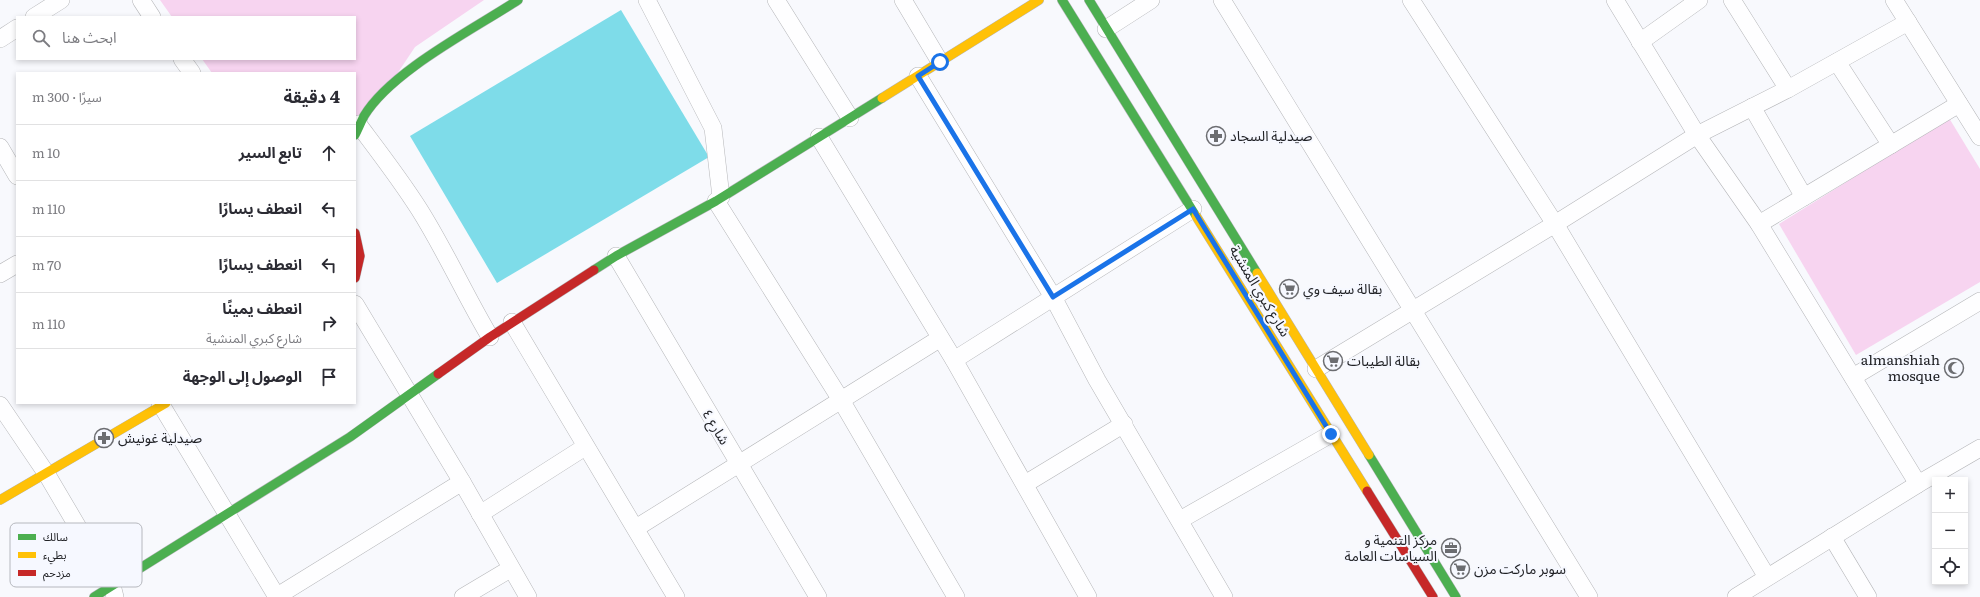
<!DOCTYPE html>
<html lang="ar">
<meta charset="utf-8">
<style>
:root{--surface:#fff;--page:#f7f7f7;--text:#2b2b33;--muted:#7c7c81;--line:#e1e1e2}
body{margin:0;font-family:Literata,"Noto Sans Arabic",serif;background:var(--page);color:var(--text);direction:rtl}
.controls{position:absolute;right:12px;bottom:12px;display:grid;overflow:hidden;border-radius:0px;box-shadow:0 2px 6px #0003}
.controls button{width:36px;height:36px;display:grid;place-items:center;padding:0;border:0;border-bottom:1px solid var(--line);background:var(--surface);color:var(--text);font:20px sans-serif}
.stop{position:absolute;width:12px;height:12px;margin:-9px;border:3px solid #1a73e8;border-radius:50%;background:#fff}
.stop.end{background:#1a73e8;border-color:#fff;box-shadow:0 1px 4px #0008}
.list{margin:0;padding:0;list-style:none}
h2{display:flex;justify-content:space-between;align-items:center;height:52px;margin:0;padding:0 16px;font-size:17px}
h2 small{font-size:13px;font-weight:400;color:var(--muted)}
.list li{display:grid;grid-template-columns:26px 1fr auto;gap:12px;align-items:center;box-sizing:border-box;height:56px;padding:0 16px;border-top:1px solid var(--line)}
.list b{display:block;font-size:15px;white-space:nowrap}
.list p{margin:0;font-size:13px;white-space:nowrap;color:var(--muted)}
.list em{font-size:13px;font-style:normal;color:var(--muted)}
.icon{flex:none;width:22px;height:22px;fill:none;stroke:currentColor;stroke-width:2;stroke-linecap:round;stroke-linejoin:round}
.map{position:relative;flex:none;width:1980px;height:597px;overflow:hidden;direction:ltr}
.search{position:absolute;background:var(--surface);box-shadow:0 2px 6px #0003;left:16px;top:16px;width:340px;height:44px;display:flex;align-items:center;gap:10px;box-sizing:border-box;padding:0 14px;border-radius:0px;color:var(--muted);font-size:15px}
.panel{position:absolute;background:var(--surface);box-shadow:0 2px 6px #0003;left:16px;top:72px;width:340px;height:332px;border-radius:0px;direction:rtl}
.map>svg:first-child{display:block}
.green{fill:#f7d4f0}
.water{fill:#7edce9}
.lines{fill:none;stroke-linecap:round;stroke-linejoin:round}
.street-casing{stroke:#b5b6b9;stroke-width:18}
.fast-casing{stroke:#b5b6b9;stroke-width:10}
.slow-casing{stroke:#b5b6b9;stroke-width:10}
.jam-casing{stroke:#b5b6b9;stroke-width:10}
.street{stroke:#fefeff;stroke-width:17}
.fast{stroke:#4caf50;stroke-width:9}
.slow{stroke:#ffc107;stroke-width:9}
.jam{stroke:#c62828;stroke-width:9}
.route{stroke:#1a73e8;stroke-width:5}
.labels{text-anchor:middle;stroke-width:4;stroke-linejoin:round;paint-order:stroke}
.poi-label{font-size:14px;fill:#212226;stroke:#f6f8ff;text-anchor:start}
.street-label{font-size:14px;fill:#212226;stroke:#f6f8ff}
.key{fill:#f6f8ff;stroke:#b6b8be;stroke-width:1}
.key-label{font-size:11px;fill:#212226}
</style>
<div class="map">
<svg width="1980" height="597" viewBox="0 0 1980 597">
<rect width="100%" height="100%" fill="#f8f9fd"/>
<g class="green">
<polygon points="160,0 484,0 415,47 355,137 355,73 212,73 202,59 355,59 355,17 172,17"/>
<polygon points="1949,118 1980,169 1980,282 1856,355 1779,224"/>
</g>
<polygon class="water" points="621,10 709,157 497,283 410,136"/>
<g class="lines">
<g class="street-casing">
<g id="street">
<polyline points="141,0 152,17"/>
<polyline points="647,0 713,128 721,197"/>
<polyline points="776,0 850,118"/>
<polyline points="903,0 940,62"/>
<polyline points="1222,0 1589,597"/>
<polyline points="1411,0 1555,224 1767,577"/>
<polyline points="1615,0 1697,135 1759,224 1918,484"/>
<polyline points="1732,0 1788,89"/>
<polyline points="1894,0 1980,137"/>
<polyline points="34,17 61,0"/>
<polyline points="1106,29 1151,0"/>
<polyline points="0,39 17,28"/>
<polyline points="1640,42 1699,0"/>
<polyline points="182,59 192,73"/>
<polyline points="1837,62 1891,145"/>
<polyline points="918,76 1053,297 1097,380 1224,597"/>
<polyline points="1752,107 1804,197"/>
<path d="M358,124C379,152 400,179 419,209C445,250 465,295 490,337"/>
<polyline points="819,137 954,360 1088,597"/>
<polyline points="0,147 17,176"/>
<polyline points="716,201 841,400 956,597"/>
<polyline points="1759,224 1959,104"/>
<polyline points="616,256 818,597"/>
<polyline points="0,274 17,264"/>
<polyline points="355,304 462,482 528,597"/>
<polyline points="512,322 676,597"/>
<polyline points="954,360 1193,209"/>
<polyline points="1316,369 1555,224 1697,135 1788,89 1908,22"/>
<polyline points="1853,377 1980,301"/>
<polyline points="160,403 277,597"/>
<polyline points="0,405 46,473 112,585 115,597"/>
<polyline points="1025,484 1124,424"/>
<polyline points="480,514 585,447"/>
<polyline points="1180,520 1331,434"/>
<polyline points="636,528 939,339"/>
<polyline points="1832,537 1868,597"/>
<polyline points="276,597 462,482"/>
<polyline points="463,597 510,569"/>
<polyline points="1736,597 1918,484 1980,448"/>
</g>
</g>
<g class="fast-casing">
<g id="fast">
<polyline points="1062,0 1196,216"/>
<polyline points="1089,0 1257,273"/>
<path d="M355,135C358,129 361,122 364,116C391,71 474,29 518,0"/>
<polyline points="594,270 616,256 716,201 882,98"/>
<polyline points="1369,455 1456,597"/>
<polyline points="94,597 350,437 438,374"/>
</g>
</g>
<g class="slow-casing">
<g id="slow">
<polyline points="882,98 1039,0"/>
<polyline points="1196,216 1367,491"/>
<polyline points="1257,273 1369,455"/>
<polyline points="0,500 166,403"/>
</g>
</g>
<g class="jam-casing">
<g id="jam">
<polyline points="355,233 360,256 355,278"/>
<polyline points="438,374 490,337 594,270"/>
<polyline points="1367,491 1433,597"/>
</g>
</g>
<use href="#street" class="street"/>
<use href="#fast" class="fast"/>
<use href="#slow" class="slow"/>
<use href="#jam" class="jam"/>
</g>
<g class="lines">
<polyline class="route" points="940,62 918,76 1053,297 1193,209 1331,434"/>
</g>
<defs>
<g id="pharmacy-ring" transform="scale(1)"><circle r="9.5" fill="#f6f8ff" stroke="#6c6d71" stroke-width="1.5"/><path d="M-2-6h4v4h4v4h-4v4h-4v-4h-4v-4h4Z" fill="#6c6d71"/></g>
<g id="supermarket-ring" transform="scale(1)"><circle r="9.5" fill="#f6f8ff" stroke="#6c6d71" stroke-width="1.5"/><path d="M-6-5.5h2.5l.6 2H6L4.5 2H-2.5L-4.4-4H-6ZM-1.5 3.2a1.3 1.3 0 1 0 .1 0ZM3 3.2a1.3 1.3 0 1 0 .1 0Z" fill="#6c6d71"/></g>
<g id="mosque-ring" transform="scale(1)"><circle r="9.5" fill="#f6f8ff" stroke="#6c6d71" stroke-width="1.5"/><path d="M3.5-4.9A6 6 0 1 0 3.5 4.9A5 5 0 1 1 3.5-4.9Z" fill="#6c6d71"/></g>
<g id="office-ring" transform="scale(1)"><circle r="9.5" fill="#f6f8ff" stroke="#6c6d71" stroke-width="1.5"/><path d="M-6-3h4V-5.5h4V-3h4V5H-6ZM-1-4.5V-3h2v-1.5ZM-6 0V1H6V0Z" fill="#6c6d71"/></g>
</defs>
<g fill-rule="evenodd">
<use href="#pharmacy-ring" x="1216" y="136"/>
<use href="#supermarket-ring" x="1289" y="289"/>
<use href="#supermarket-ring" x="1333" y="361"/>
<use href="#mosque-ring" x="1954" y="368"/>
<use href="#pharmacy-ring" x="104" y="438"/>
<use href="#office-ring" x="1451" y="548"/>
<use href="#supermarket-ring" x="1460" y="569"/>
</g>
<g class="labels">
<g class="poi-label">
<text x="1230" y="141">صيدلية السجاد</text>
<text x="1303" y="294">بقالة سيف وي</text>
<text x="1940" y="365" text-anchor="end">almanshiah<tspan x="1940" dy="16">mosque</tspan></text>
<text x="1347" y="366">بقالة الطيبات</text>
<text x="118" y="443">صيدلية غونيش</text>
<text x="1437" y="545" text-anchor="end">مركز التنمية و<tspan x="1437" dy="16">السياسات العامة</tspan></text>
<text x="1474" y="574">سوبر ماركت مزن</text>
</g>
<g class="street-label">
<text transform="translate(1260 291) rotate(59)" y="5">شارع كبري المنشية</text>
<text transform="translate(716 427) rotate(59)" y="5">شارع ٤</text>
</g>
</g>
<rect x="10" y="523" width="132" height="64" rx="6" class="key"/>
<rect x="18" y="534" width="18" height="6" fill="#4caf50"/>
<rect x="18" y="552" width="18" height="6" fill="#ffc107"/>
<rect x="18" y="570" width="18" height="6" fill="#c62828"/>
<g class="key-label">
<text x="43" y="541">سالك</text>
<text x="43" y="559">بطيء</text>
<text x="43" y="577">مزدحم</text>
</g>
</svg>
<div class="controls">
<button>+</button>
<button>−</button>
<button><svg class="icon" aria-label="locate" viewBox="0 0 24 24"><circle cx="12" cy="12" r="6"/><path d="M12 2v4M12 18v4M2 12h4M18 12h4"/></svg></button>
</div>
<div class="stop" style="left:940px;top:62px"></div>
<div class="stop end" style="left:1331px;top:434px"></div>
<div class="search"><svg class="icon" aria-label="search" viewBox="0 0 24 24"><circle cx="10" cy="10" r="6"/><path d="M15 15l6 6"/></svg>ابحث هنا</div>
<section class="panel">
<h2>4 دقيقة<small>سيرًا · 300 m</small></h2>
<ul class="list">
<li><svg class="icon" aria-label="ahead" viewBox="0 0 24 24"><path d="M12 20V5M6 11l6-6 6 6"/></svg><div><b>تابع السير</b></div><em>10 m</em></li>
<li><svg class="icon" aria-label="left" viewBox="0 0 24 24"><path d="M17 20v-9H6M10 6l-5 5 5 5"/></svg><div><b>انعطف يسارًا</b></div><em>110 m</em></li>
<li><svg class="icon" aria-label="left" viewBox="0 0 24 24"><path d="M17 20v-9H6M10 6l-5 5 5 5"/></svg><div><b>انعطف يسارًا</b></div><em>70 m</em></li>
<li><svg class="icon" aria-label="right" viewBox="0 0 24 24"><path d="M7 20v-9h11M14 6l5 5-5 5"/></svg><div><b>انعطف يمينًا</b><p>شارع كبري المنشية</p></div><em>110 m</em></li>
<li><svg class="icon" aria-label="arrive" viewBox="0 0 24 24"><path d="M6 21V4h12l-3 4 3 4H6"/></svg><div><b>الوصول إلى الوجهة</b></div></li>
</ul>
</section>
</div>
